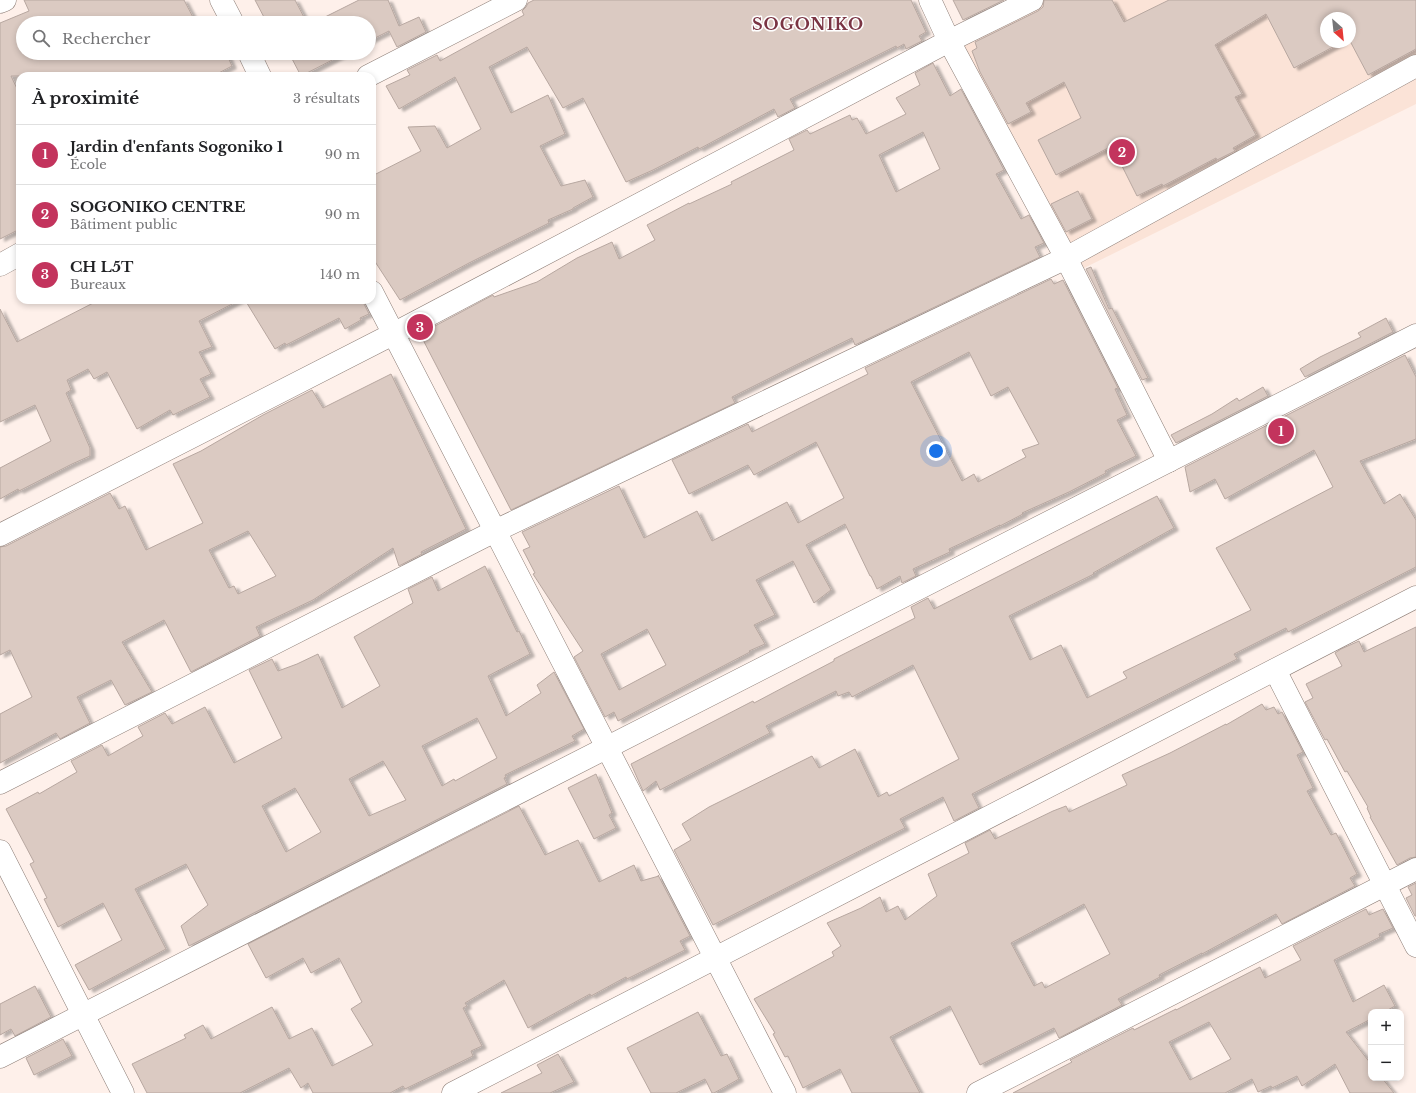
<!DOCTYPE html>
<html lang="fr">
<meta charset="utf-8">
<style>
:root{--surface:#fff;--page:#f6f6f6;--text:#202124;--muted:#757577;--line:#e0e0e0;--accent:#c3345d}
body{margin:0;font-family:"Libre Baskerville",serif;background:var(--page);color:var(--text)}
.controls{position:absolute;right:12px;bottom:12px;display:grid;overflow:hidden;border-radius:8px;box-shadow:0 2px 6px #0003}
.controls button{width:36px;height:36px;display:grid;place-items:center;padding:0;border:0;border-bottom:1px solid var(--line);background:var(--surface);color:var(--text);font:20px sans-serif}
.compass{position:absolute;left:1320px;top:12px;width:36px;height:36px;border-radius:50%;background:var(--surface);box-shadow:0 2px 6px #0003;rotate:153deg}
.you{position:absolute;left:936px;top:451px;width:14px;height:14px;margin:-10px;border:3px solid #fff;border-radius:50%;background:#1a73e8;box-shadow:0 0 0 6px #1a73e833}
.badge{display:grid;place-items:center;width:26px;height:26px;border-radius:50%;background:var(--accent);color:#fff;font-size:13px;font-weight:700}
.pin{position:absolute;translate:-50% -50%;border:2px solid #fff;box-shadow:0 1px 4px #0006}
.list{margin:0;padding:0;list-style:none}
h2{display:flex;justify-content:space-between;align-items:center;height:52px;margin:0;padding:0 16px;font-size:17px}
h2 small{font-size:13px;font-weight:400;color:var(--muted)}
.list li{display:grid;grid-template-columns:26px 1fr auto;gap:12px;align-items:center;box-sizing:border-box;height:60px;padding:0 16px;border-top:1px solid var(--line)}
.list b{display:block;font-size:15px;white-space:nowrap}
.list p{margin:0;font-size:13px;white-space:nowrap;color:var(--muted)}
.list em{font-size:13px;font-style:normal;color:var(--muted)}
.icon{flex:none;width:22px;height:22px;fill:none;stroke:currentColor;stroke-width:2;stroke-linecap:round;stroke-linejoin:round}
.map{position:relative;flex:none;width:1416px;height:1093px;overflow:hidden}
.search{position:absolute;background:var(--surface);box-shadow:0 2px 6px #0003;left:16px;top:16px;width:360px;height:44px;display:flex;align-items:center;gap:10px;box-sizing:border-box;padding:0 14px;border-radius:22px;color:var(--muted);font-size:15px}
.panel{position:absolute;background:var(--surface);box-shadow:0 2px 6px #0003;left:16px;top:72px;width:360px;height:232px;border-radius:12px}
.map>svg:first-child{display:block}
.built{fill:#fbe3d7;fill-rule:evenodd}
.building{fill:#dbcac2;stroke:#b7a7a0;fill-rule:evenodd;filter:url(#shadow)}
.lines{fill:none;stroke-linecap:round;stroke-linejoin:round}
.minor-casing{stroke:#8c7d76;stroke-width:23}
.minor{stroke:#fff;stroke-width:22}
.labels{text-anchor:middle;stroke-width:3;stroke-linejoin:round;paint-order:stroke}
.district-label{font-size:16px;font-weight:bold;letter-spacing:1px;fill:#7a3443;stroke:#fff}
</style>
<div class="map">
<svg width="1416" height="1093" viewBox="0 0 1416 1093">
<defs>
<filter id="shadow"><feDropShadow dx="4.5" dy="2.5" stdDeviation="1" flood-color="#0004"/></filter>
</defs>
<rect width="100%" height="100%" fill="#fef0ea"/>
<path class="built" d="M1050,0H1416V104L1078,271L961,46ZM1326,18H1350V42H1326Z"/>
<g class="building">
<polygon points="24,0 184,0 196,23 23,23 23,53 226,53 232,66 213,76 11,76 20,95 20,229 0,239 0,23 29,11"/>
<polygon points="255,0 295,0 307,23 267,23"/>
<polygon points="359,0 388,0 399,26 419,17 426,32 397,47 389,31 369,41 369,23 313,23"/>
<polygon points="534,0 911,0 926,32 919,36 922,41 906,49 904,44 897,48 896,46 790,99 795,108 778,117 774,109 699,149 698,147 653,170 626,182 583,98 563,108 527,47 489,67 511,113 548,95 565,134 540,146 561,186 585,180 593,197 573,208 573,209 548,220 549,223 469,263 400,300 372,257 372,176 421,151 408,127 435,126 447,148 481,129 455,77 399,109 386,86 410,75 407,70 437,55 440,61 524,15 522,11 526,7 528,3"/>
<polygon points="953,0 1004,0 963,20"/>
<polygon points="1044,0 1112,0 1124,22 1169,0 1416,0 1416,49 1368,75 1350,41 1350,18 1326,18 1326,42 1342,42 1294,68 1266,14 1215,45 1242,94 1235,97 1256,135 1233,148 1235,151 1217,160 1216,158 1163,186 1162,184 1137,196 1112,146 1056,175 1038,140 1081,118 1064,82 1026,103 1031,112 1008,124 980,72 972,51 977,48 975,42 1038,11 1043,7"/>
<polygon points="289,53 346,53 301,76"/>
<path d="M933,63L950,96L961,89L1004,170L996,174L1021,219L1029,215L1044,243L1035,247L1040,257L855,345L852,338L796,365L732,397L735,403L511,510L420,334L493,295L494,297L537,282L577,258L612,242L619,259L655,240L647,225L689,203V204L732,184L731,182L794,150L789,139L807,130L810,134L850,115L852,120L857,118L866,134L906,114L896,98L920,85L915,73ZM923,132L940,169L896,192L879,155Z"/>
<polygon points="1078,191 1092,219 1066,232 1051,204"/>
<polygon points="1091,267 1109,309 1112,308 1148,378 1142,380 1086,269"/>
<path d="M1051,279L1054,284L1063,280L1118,388L1115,389L1127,415L1117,420L1136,456L1105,471L1106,473L1069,492L1022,513L1023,514L1000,526V525L949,549L950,552L913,569L916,576L902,583L900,576L877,589L871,576H870L845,524L806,545L831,590L814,603L793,561L756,580L775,615L754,625L765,644L749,651L750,652L618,721L614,712L605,717L574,657L583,651L533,574L535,573L523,550L530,547L522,532L619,486L644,538L697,511L712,541L787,502L798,523L844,498L816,442L754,475L748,465L689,494L672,460L748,424L752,432L868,374L865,368ZM969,352L991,396L1008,387L1039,444L1022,450L1026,457L978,482L974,474L962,481L911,382ZM647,629L666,665L619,690L601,654Z"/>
<polygon points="99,300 240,300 199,321 212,347 199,352 211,374 200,379 210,397 173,415 170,410 137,429 107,372 94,379 88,369 67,380 71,390 66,393 90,448 90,456 72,464 19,491 18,489 0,499 0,468 51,441 35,405 0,422 0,309 17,342"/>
<polygon points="245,300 362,300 369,314 360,318 361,320 345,329 339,318 286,345 285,343 275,349"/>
<polygon points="1386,318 1393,332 1305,377 1300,369 1320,357 1361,337 1358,333"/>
<polygon points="1405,355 1416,377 1416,439 1360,461 1384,504 1400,494 1416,520 1416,567 1288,632 1286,628 1234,654 1237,659 972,794 979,808 954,821 943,797 900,819 905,828 713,925 674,850 691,840 682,824 709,807 812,756 819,768 855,749 878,797 887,792 889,796 959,759 913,665 852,697 849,692 838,696 836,691 766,726 770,733 660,790 656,781 643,791 631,764 753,701 754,703 788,685 834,661 834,659 915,618 911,607 928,598 934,609 1157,496 1174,528 1093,573 1094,574 1009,616 1030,660 1061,645 1087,698 1127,678 1123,672 1251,610 1216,548 1333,487 1314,450 1225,499 1215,479 1190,492 1185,467"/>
<path d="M391,374L466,529L421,552L422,554L399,566L393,548L313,600L256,627L260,636L191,672L164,620L122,642L152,692L125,705L111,680L77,697L90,723L60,739L56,733L0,763V714L32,697L10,650L0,655V547L6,546L110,493L119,509L125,506L146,550L203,523L173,464L201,451L263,415L312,390L323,408ZM248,531L276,576L238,594L234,586L229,588L209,550Z"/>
<polygon points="1263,387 1268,396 1176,443 1171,435 1212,414 1237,398 1239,401"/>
<path d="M485,566L517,632L519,631L530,654L488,676L506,716L541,693L537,685L554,672L584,729L572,736L575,741L505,775L506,777L504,778L507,784L189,946L181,926L208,905L186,864L135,889L166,949L89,990L75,965L122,940L103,903L58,927L44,899L47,898L30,864L34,862L6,809L38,792L39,794L77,772L71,761L102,745L108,756L143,736L138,727L165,713L172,724L205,707L234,763L282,738L249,670L272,659L278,671L297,664L318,654L342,708L380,686L354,637L413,603L408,589L432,577L438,591ZM477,718L497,758L455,781L454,779L442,786L422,746ZM383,761L406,800L369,816L349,779ZM295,788L321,832L286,852L262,806Z"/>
<polygon points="1416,627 1416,857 1410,858 1397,865 1370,817 1371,817 1367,808 1368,807 1347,771 1345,772 1327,739 1325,740 1305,702 1313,698 1306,684 1342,666 1335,653 1341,649 1359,641 1364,652"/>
<path d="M1262,704L1266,710L1274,707L1278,714L1282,712L1303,752L1297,755L1313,788L1307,791L1331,835L1336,833L1357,874L1350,878L1355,886L1282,924L1276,914L1202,954V953L1159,975L1160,977L1118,999L1122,1005L1059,1038L1054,1028L980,1065L950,1006L890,1037L920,1093H852L840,1069L803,1088L788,1056L785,1057L773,1034L775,1033L754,999L834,956L832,952L841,946L827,923L861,908L880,897L886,912L898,906L905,920L937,896L928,874L969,853L965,843L990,830L995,839L1053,811L1066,806L1069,812L1127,785L1122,775L1170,753L1226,724V725ZM1084,904L1110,954L1045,988L1042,982L1034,986L1011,943Z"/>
<polygon points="596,774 612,813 609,815 616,828 594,839 568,788"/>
<polygon points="519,806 545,855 578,840 599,882 634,865 641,881 659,876 658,875 690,936 680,941 685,950 627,979 626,977 591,996 590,994 528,1028 504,980 465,1003 467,1006 463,1008 482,1046 471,1051 473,1056 405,1089 403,1086 390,1093 313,1093 308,1083 301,1088 289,1068 240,1093 147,1093 132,1064 186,1038 184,1035 203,1025 211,1039 272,1007 289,1039 312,1028 332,1066 373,1045 351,1009 362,1002 339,958 311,973 303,958 266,978 248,944"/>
<polygon points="1416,883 1416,916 1415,916 1406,898 1412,895 1408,887"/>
<path d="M1366,909L1369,915L1383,909L1393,928L1379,934L1380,937L1334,960L1353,1002L1384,985L1395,1006L1384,1012H1371V1019L1346,1032L1371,1064V1078H1382L1394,1093H1350L1335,1064L1302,1086L1297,1076L1272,1088L1271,1086L1258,1092L1252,1079L1225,1093H1013L1072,1062L1070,1060L1133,1028L1134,1030L1176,1009V1010L1260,967L1265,978L1301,960L1293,946ZM1209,1022L1231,1059L1190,1080L1169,1042Z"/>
<polygon points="35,986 51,1017 15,1036 11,1029 0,1035 0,1004"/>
<polygon points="698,1012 721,1056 727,1054 739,1079 714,1093 712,1093 705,1079 676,1093 651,1093 627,1048"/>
<polygon points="63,1039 72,1056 34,1075 26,1058"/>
<polygon points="558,1054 574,1082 550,1093 501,1093 542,1073 537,1065"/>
</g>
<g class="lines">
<g class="minor-casing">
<g id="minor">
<polyline points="221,0 233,23"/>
<polyline points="930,0 949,41 1066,258 1169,461"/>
<polyline points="0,2 5,0"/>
<polyline points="249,53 260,76"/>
<polyline points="368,76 516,0"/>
<polyline points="0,265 20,254"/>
<polyline points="372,292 785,1093"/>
<polyline points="0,535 393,334 949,41 1032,0"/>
<polyline points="1275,670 1416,946"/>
<polyline points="0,783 495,531 1066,258 1416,66"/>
<polyline points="0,851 123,1093"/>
<polyline points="0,1057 1416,335"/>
<polyline points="453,1093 1416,597"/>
<polyline points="978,1093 1416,869"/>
</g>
</g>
<use href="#minor" class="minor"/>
</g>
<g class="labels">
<g class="district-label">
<text x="808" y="30">SOGONIKO</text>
</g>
</g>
</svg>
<div class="controls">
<button>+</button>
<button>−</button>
</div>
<svg class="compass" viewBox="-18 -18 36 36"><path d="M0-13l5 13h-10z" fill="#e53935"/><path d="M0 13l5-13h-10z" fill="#757577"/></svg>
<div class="you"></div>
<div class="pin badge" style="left:1281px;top:431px">1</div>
<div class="pin badge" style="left:1122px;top:152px">2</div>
<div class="pin badge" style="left:420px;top:327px">3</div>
<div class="search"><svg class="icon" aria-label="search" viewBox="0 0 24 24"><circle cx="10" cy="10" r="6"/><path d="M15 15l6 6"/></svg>Rechercher</div>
<section class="panel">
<h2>À proximité<small>3 résultats</small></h2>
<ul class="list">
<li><span class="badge">1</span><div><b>Jardin d'enfants Sogoniko 1</b><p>École</p></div><em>90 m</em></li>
<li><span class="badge">2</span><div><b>SOGONIKO CENTRE</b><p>Bâtiment public</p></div><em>90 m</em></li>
<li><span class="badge">3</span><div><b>CH L5T</b><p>Bureaux</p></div><em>140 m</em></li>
</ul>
</section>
</div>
